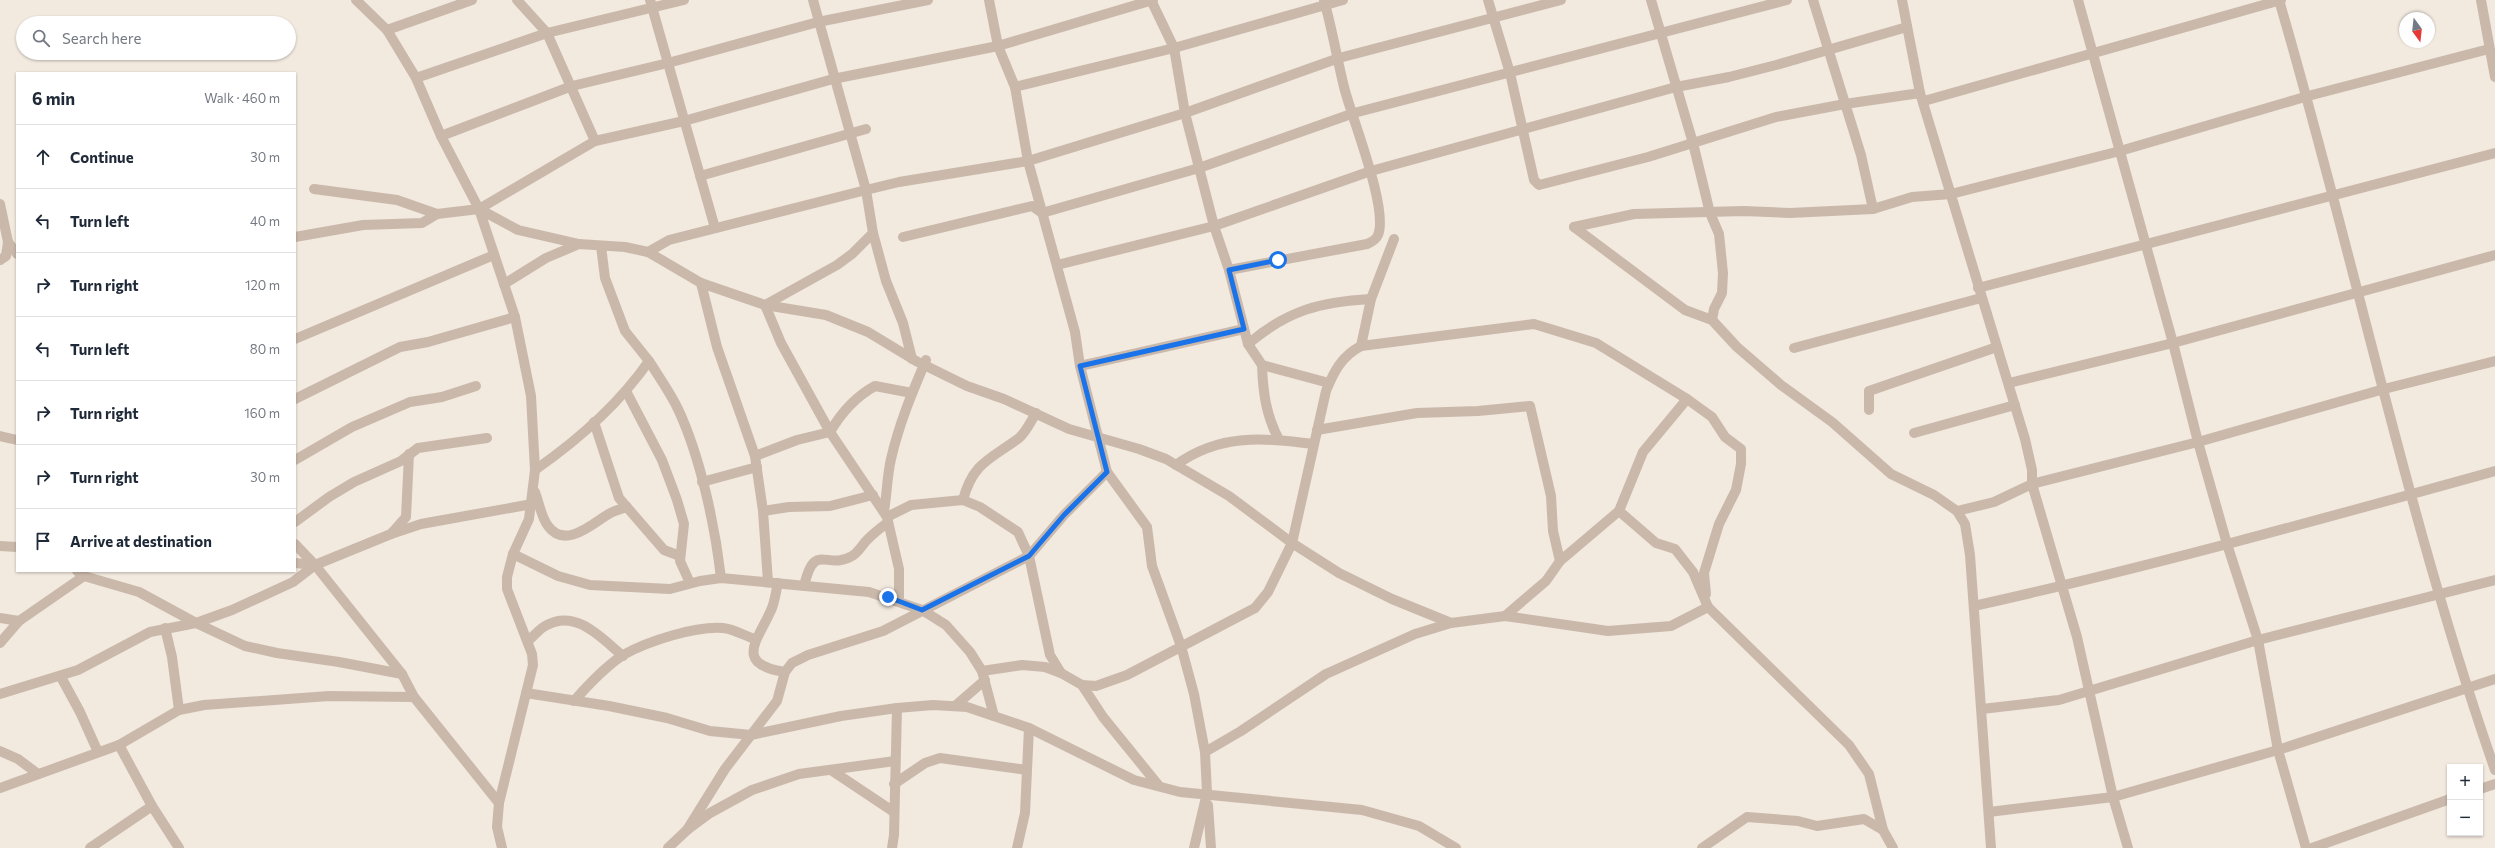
<!DOCTYPE html>
<meta charset="utf-8">
<style>
:root{--surface:#fff;--page:#f2f2f3;--text:#1f2937;--muted:#747a83;--line:#e0e1e3}
body{margin:0;font-family:Commissioner,sans-serif;background:var(--page);color:var(--text)}
.controls{position:absolute;right:12px;bottom:12px;display:grid;overflow:hidden;border-radius:0px;box-shadow:0 1px 3px #0004}
.controls button{width:36px;height:36px;display:grid;place-items:center;padding:0;border:0;border-bottom:1px solid var(--line);background:var(--surface);color:var(--text);font:20px sans-serif}
.compass{position:absolute;left:2399px;top:12px;width:36px;height:36px;border-radius:50%;background:var(--surface);box-shadow:0 1px 3px #0004;rotate:165deg}
.stop{position:absolute;width:12px;height:12px;margin:-9px;border:3px solid #1a73e8;border-radius:50%;background:#fff}
.stop.end{background:#1a73e8;border-color:#fff;box-shadow:0 1px 4px #0008}
.list{margin:0;padding:0;list-style:none}
h2{display:flex;justify-content:space-between;align-items:center;height:52px;margin:0;padding:0 16px;font-size:17px}
h2 small{font-size:13px;font-weight:400;color:var(--muted)}
.list li{display:grid;grid-template-columns:26px 1fr auto;gap:12px;align-items:center;box-sizing:border-box;height:64px;padding:0 16px;border-top:1px solid var(--line)}
.list b{display:block;font-size:15px;white-space:nowrap}
.list em{font-size:13px;font-style:normal;color:var(--muted)}
.icon{flex:none;width:22px;height:22px;fill:none;stroke:currentColor;stroke-width:2;stroke-linecap:round;stroke-linejoin:round}
.map{position:relative;flex:none;width:2495px;height:848px;overflow:hidden}
.search{position:absolute;background:var(--surface);box-shadow:0 1px 3px #0004;left:16px;top:16px;width:280px;height:44px;display:flex;align-items:center;gap:10px;box-sizing:border-box;padding:0 14px;border-radius:22px;color:var(--muted);font-size:15px}
.panel{position:absolute;background:var(--surface);box-shadow:0 1px 3px #0004;left:16px;top:72px;width:280px;height:500px;border-radius:0px}
.map>svg:first-child{display:block}
.lines{fill:none;stroke-linecap:round;stroke-linejoin:round}
.minor{stroke:#cab9ab;stroke-width:10}
.route{stroke:#1a73e8;stroke-width:5}
</style>
<div class="map">
<svg width="2495" height="848" viewBox="0 0 2495 848">
<rect width="100%" height="100%" fill="#f2e9df"/>
<g class="lines">
<g class="minor">
<polyline points="356,0 387,30 416,78 441,136 479,209 515,317 531,396 535,470 529,519 513,554 507,577 507,589 532,654 533,665 499,803"/>
<polyline points="650,0 715,228"/>
<polyline points="813,0 866,190 873,233 886,281 903,323 912,359"/>
<polyline points="989,0 998,46 1015,87 1028,161 1075,332 1080,366 1107,472 1147,527 1152,566 1181,646 1194,694 1205,752 1207,793 1194,848"/>
<polyline points="1151,0 1174,48 1185,113 1214,226 1229,270 1248,344 1262,365 1329,383"/>
<polyline points="1488,0 1510,73 1534,180 1539,185 1648,157 1776,117 1845,104 1920,93"/>
<polyline points="1651,0 1693,143 1710,213 1719,234 1723,273 1722,293 1714,309 1712,320"/>
<polyline points="1813,0 1861,155 1873,209"/>
<polyline points="1902,0 1920,93 2025,439 2032,470 2032,484 2077,637 2113,797 2128,848"/>
<polyline points="2078,0 2173,343 2198,442 2227,544 2258,640 2278,750 2306,848"/>
<path d="M2279,0C2354,256 2407,518 2495,770"/>
<polyline points="2481,0 2495,77"/>
<polyline points="387,30 472,0"/>
<polyline points="416,78 547,33 684,0"/>
<polyline points="1015,87 1174,48 1343,0"/>
<polyline points="1924,101 2281,0"/>
<polyline points="441,136 572,86 668,63 818,22 928,0"/>
<polyline points="595,141 684,121 833,79 998,46 1153,0"/>
<polyline points="700,176 866,129"/>
<polyline points="314,189 397,200 437,214 479,209 595,141 547,33 517,0"/>
<polyline points="0,204 8,242 17,254"/>
<polyline points="479,209 518,230 579,244"/>
<polyline points="1574,227 1634,214 1744,211 1790,213 1873,209 1912,197 1951,194 2120,151 2308,96 2489,49"/>
<polyline points="1574,227 1685,310 1712,320 1737,347 1781,385 1832,422 1891,474 1934,495 1957,511 1965,524 1970,555 1991,848"/>
<polyline points="873,233 852,254 837,265 765,305 781,343 830,432 887,517 899,569 899,601"/>
<polyline points="295,237 363,225 422,223 437,214"/>
<polyline points="903,237 1032,206 1042,213 1199,168 1354,113 1787,0"/>
<polyline points="601,246 605,278 625,331 649,361"/>
<polyline points="648,252 669,240 866,190 899,182 1028,161 1185,113 1339,58 1561,0"/>
<polyline points="0,260 6,256 8,242"/>
<polyline points="1057,265 1214,226 1371,171 1676,87 1729,77 1776,65 1907,27"/>
<path d="M1229,270L1367,244C1372,242 1376,240 1378,235C1389,209 1351,116 1344,87C1337,58 1332,29 1324,0"/>
<polyline points="701,283 717,347 755,456 763,511 768,582"/>
<polyline points="504,284 546,258 579,244 625,247 648,252 701,283 765,305 826,315 868,332 916,361 967,386 1004,399 1069,429 1139,449 1166,459 1229,496 1292,543 1339,573 1392,599 1451,623"/>
<polyline points="1978,288 2495,153"/>
<polyline points="295,339 494,255"/>
<path d="M1248,344C1288,310 1320,302 1371,299"/>
<polyline points="1361,346 1371,299 1394,239"/>
<polyline points="1794,348 1981,298"/>
<path d="M1262,365C1263,393 1266,415 1279,440"/>
<polyline points="1080,366 1244,329"/>
<polyline points="2009,383 2173,343 2495,255"/>
<polyline points="626,391 662,460 677,500 684,524 680,561 690,583"/>
<polyline points="295,399 400,347 428,342 515,317"/>
<polyline points="1687,399 1712,417 1725,437 1741,449 1741,464 1736,490 1719,524 1704,573 1706,594"/>
<polyline points="1869,410 1869,391 1997,347"/>
<polyline points="594,422 619,498 664,550 680,556"/>
<polyline points="1317,430 1417,413 1478,411 1530,406 1551,496 1553,531 1560,561"/>
<polyline points="1914,433 2015,405"/>
<polyline points="0,436 17,440"/>
<path d="M755,456L797,440L830,432C841,413 855,397 875,386L912,393"/>
<polyline points="295,460 352,427 410,402 442,397 476,386"/>
<path d="M1176,465C1220,433 1263,438 1314,444"/>
<path d="M535,470C578,440 619,404 649,361C659,377 670,392 678,409C700,456 715,525 721,578"/>
<polyline points="702,482 757,467"/>
<path d="M535,492C539,502 541,517 548,526C565,549 591,525 607,515C613,511 620,509 627,507"/>
<path d="M963,500C973,462 991,459 1019,438C1026,432 1031,421 1036,413"/>
<polyline points="763,511 789,507 830,506 873,495"/>
<path d="M884,511C887,494 887,476 891,459C899,424 912,393 926,360"/>
<polyline points="1957,511 1994,502 2032,484 2198,442 2384,389 2495,361"/>
<polyline points="887,517 911,505 963,500 980,507 1018,532 1029,556 1050,655 1061,673"/>
<polyline points="295,522 329,497 354,482 401,461 418,448 487,438"/>
<polyline points="391,534 406,517 409,454"/>
<polyline points="295,544 315,565 402,674 414,697 499,803 497,827 502,848"/>
<polyline points="0,546 17,547"/>
<polyline points="513,554 558,576 590,585 670,589 700,581 721,578 869,592 922,610 946,625 970,652 982,671 994,716"/>
<polyline points="295,563 315,565"/>
<polyline points="77,571 84,576 139,592 196,623 245,646 277,653 339,662 402,674"/>
<path d="M778,583C776,591 775,600 772,608C759,639 732,664 785,672"/>
<path d="M804,586C815,540 826,571 852,556C860,551 862,544 869,538C875,532 882,527 888,522"/>
<path d="M1974,606C2149,567 2322,519 2495,471"/>
<polyline points="1505,616 1546,581 1560,561 1619,511"/>
<polyline points="0,618 19,621"/>
<polyline points="165,628 172,657 179,710"/>
<path d="M528,641C534,636 540,628 547,625C577,609 602,639 623,656"/>
<polyline points="0,643 19,621 84,576"/>
<path d="M982,671L1022,665L1045,667L1061,673L1082,685L1096,686L1127,675L1255,608L1268,592L1292,543L1326,391C1334,371 1342,356 1361,346L1534,324L1596,343L1687,399L1643,452L1619,511L1656,543L1675,549L1693,572L1708,607"/>
<polyline points="61,677 80,712 98,752"/>
<polyline points="1082,685 1103,717 1159,786"/>
<polyline points="526,693 609,706 667,718 710,731 751,735 841,716 897,708 933,705 967,707 1029,728 1134,780 1180,792 1362,810 1419,826 1456,848"/>
<polyline points="0,694 78,670 150,632 196,623 232,610 293,582 315,565 391,534 421,524 532,504"/>
<path d="M574,701C588,685 605,667 623,655C648,641 695,626 723,628C734,629 745,636 755,639"/>
<polyline points="955,706 985,680"/>
<polyline points="1982,709 2059,700 2258,640 2495,580"/>
<polyline points="119,745 152,806 179,848"/>
<polyline points="0,751 18,759 38,774"/>
<polyline points="1205,752 1241,731 1326,674 1415,634 1451,623 1505,616 1608,631 1671,626 1708,607 1849,745 1869,774 1883,830 1893,848"/>
<polyline points="831,770 894,812"/>
<polyline points="894,784 925,763 940,758 1027,770"/>
<polyline points="0,788 119,745 179,710 204,705 329,696 414,697"/>
<polyline points="2480,789 2495,784"/>
<polyline points="1208,805 1211,848"/>
<polyline points="1989,812 2113,797 2278,750 2495,679"/>
<polyline points="687,830 725,769 777,701 785,672 792,663 808,655 883,631 1029,556 1064,515 1107,472"/>
<polyline points="90,848 152,806"/>
<polyline points="668,848 687,830 710,813 752,790 799,774 895,761"/>
<polyline points="892,848 894,835 897,708"/>
<polyline points="1017,848 1025,813 1029,728"/>
<polyline points="1702,848 1747,817 1798,821 1817,826 1864,819 1883,830"/>
<polyline points="2312,848 2450,799"/>
</g>
</g>
<g class="lines">
<polyline class="route" points="888,597 922,610 1029,556 1064,515 1107,472 1080,366 1244,329 1229,270 1278,260"/>
</g>
</svg>
<div class="controls">
<button>+</button>
<button>−</button>
</div>
<svg class="compass" viewBox="-18 -18 36 36"><path d="M0-13l5 13h-10z" fill="#e53935"/><path d="M0 13l5-13h-10z" fill="#747a83"/></svg>
<div class="stop" style="left:1278px;top:260px"></div>
<div class="stop end" style="left:888px;top:597px"></div>
<div class="search"><svg class="icon" aria-label="search" viewBox="0 0 24 24"><circle cx="10" cy="10" r="6"/><path d="M15 15l6 6"/></svg>Search here</div>
<section class="panel">
<h2>6 min<small>Walk · 460 m</small></h2>
<ul class="list">
<li><svg class="icon" aria-label="ahead" viewBox="0 0 24 24"><path d="M12 20V5M6 11l6-6 6 6"/></svg><div><b>Continue</b></div><em>30 m</em></li>
<li><svg class="icon" aria-label="left" viewBox="0 0 24 24"><path d="M17 20v-9H6M10 6l-5 5 5 5"/></svg><div><b>Turn left</b></div><em>40 m</em></li>
<li><svg class="icon" aria-label="right" viewBox="0 0 24 24"><path d="M7 20v-9h11M14 6l5 5-5 5"/></svg><div><b>Turn right</b></div><em>120 m</em></li>
<li><svg class="icon" aria-label="left" viewBox="0 0 24 24"><path d="M17 20v-9H6M10 6l-5 5 5 5"/></svg><div><b>Turn left</b></div><em>80 m</em></li>
<li><svg class="icon" aria-label="right" viewBox="0 0 24 24"><path d="M7 20v-9h11M14 6l5 5-5 5"/></svg><div><b>Turn right</b></div><em>160 m</em></li>
<li><svg class="icon" aria-label="right" viewBox="0 0 24 24"><path d="M7 20v-9h11M14 6l5 5-5 5"/></svg><div><b>Turn right</b></div><em>30 m</em></li>
<li><svg class="icon" aria-label="arrive" viewBox="0 0 24 24"><path d="M6 21V4h12l-3 4 3 4H6"/></svg><div><b>Arrive at destination</b></div></li>
</ul>
</section>
</div>
